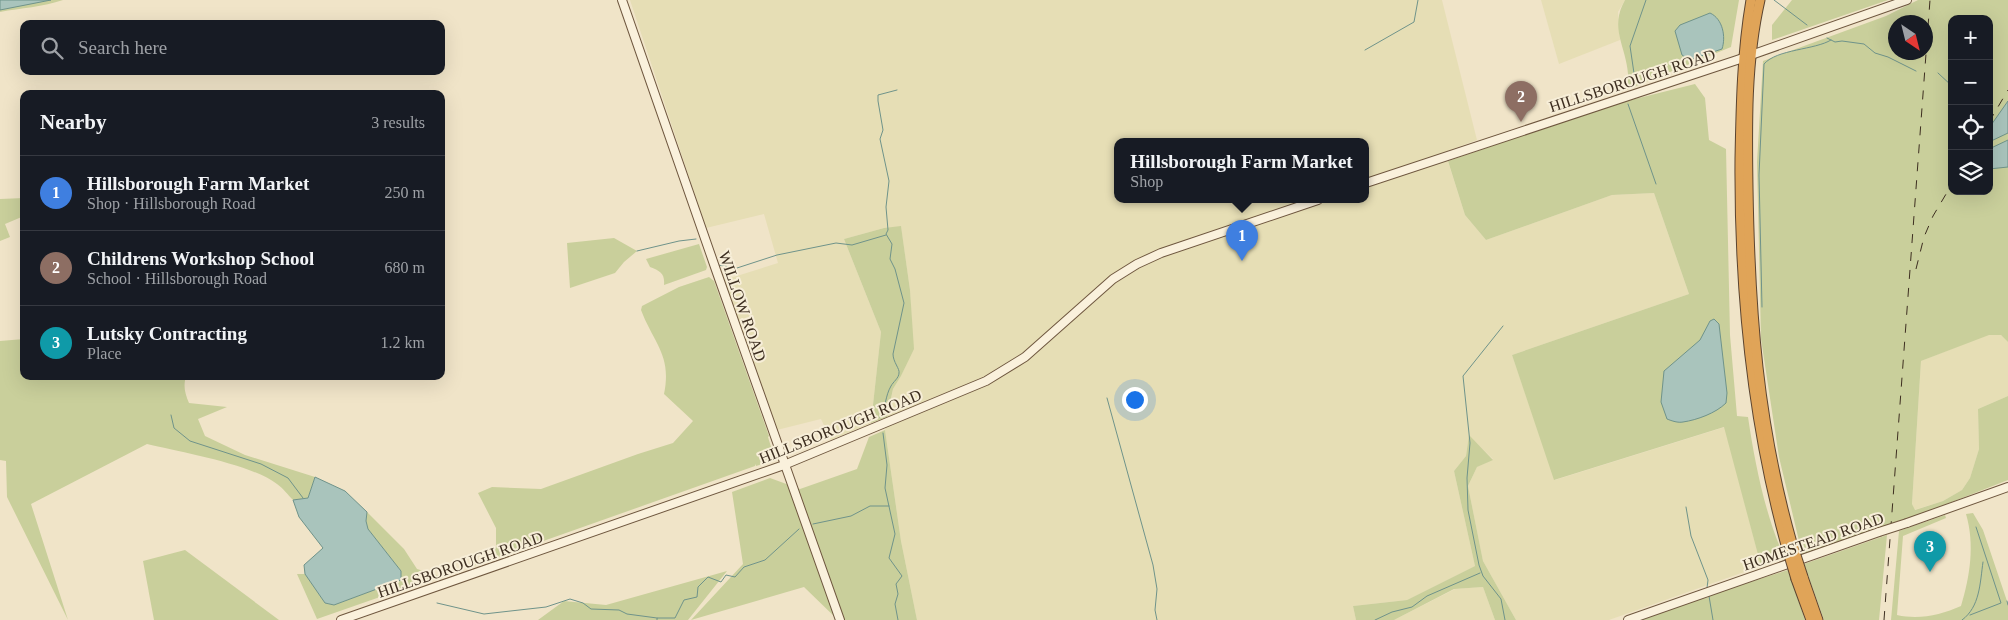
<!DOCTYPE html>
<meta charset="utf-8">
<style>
:root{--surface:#171b24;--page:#242831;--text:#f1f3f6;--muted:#9ea1a6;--line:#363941;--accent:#cc999b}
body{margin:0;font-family:"Times New Roman",serif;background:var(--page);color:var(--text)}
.controls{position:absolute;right:15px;top:15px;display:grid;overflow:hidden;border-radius:10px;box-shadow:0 5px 20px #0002}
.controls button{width:45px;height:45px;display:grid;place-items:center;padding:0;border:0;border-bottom:1px solid var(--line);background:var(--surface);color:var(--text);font:25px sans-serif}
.compass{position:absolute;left:1888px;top:15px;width:45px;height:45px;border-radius:50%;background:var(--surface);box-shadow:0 5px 20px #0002;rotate:145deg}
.you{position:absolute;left:1134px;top:399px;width:18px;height:18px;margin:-12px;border:4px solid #fff;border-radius:50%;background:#1a73e8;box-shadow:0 0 0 8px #1a73e833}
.badge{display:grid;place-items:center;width:32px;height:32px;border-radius:50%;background:var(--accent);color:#fff;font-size:16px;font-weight:700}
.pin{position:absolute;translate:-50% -41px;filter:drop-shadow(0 1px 2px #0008)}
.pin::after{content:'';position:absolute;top:26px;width:18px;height:15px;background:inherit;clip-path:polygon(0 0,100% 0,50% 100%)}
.popup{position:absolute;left:1114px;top:138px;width:255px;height:65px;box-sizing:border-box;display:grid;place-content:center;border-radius:10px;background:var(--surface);filter:drop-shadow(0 1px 4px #0005);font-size:16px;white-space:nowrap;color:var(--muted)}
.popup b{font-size:19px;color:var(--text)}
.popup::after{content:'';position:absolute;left:50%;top:100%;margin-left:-10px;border:10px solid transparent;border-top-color:var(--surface)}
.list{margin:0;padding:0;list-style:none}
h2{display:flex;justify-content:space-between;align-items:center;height:65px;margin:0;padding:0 20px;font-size:21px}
h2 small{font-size:16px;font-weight:400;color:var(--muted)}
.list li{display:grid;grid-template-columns:32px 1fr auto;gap:15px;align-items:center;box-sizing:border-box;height:75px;padding:0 20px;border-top:1px solid var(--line)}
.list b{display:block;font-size:19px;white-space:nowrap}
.list p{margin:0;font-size:16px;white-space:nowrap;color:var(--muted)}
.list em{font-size:16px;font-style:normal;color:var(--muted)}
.icon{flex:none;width:28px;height:28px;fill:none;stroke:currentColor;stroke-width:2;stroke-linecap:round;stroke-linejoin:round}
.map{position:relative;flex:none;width:2008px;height:620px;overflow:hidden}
.search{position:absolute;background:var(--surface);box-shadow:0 5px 20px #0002;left:20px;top:20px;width:425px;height:55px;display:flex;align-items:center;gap:12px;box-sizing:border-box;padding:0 18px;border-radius:10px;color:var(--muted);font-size:19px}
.panel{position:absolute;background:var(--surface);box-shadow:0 5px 20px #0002;left:20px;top:90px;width:425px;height:290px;border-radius:10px}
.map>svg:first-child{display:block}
.farmland{fill:#e6deb5;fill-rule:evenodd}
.green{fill:#c9cf9b;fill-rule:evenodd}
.water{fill:#a9c4bc;stroke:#6f938a}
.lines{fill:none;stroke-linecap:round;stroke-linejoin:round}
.stream{stroke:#6f938a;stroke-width:1}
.secondary-casing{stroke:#6f573f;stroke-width:10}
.highway-casing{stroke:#5b4430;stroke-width:11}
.secondary{stroke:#faf1dc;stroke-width:8}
.highway{stroke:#e0a458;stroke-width:9}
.rail{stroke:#3d2e20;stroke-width:1;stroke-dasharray:9 9;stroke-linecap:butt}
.secondary-bridge-casing{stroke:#6f573f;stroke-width:10;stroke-linecap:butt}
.highway-bridge-casing{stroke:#5b4430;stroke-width:11;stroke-linecap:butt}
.secondary-bridge{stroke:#faf1dc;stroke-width:8}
.highway-bridge{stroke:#e0a458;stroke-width:9}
.labels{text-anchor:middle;stroke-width:4;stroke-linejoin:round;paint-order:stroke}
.street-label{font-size:16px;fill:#3d2e20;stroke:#f7eed8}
</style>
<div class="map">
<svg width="2008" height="620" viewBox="0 0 2008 620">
<rect width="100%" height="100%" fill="#f0e4c8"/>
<g class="farmland">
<path d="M630,0H1442L1477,140L1445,152L1465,215L1486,240L1612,195L1654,193L1689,294L1512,355L1555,480L1725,427L1761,566L1609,620H1516L1483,561L1468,486L1477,467L1493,459L1469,436L1466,456L1454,471L1475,566L1407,600L1353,606L1356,620H917L901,541L885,430L893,389L901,376L913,349L910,290L901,227L884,228L844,239L881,332L871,423L831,440L821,419L777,430L724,280L778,263L764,214L706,228ZM1118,142H1366V200H1118Z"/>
<polygon points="1541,0 1625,0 1618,12 1620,40 1559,64"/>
<polygon points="1989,334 2001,335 2008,342 2008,396 1978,409 1979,449 1970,478 1962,490 1943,501 1914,510 1912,504 1921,361"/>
<polygon points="1483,587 1495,620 1394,620 1455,589"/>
</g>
<g class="green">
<path d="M0,0H63C43,7 21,8 0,12Z"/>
<path d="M1625,0H1739L1731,47L1626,90C1627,85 1629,79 1628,74C1626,46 1609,28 1625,0Z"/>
<polygon points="1792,0 1888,0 1772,40 1772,25"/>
<path d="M1918,0H2008V342L2001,335H1989L1921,361L1912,504L1915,510L1943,501L1962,490L1970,478L1979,449L1978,409L2008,396V480L1916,516L1801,557L1799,550L1800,545L1779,457L1761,339L1757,162L1763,61L1886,16ZM1952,19H1989V191H1952ZM1896,22H1926V52H1896Z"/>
<path d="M1695,84L1705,98L1709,140L1726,149L1730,335L1737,416L1748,417C1755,464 1765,515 1785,559L1761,566L1724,427L1554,480L1512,355L1689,294L1654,193L1612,195L1486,240L1465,215L1448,161L1619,103Z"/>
<polygon points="24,198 24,216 5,224 10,237 0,241 0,199"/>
<polygon points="901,226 910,290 914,349 901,376 893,389 887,417 871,423 881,332 844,239 884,228"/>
<polygon points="614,238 637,251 624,262 615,273 570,288 567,243"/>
<path d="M699,244L707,267L706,270L664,285C665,273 660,271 650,267L646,259Z"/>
<path d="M709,277L714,281L769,436L768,437L775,460L756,466L755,464V466L473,566L496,547V528L478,493L492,487L541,489L638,454L673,443L693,421L664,394C672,355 654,344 641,310L642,306L679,287Z"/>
<path d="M24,339V376H186C183,387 185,393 189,403L227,407L198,419L205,436L245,455L315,477L308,498L293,500C288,495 283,488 277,484C251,464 180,452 147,444L31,504L68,620L7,497L6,461L0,460V341Z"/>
<polygon points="885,430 901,541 917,620 838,620 804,587 691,620 743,564 732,492 770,478 800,489 857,469 869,437"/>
<polygon points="1469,435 1493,460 1477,467 1468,486 1483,561 1516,620 1495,620 1483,587 1454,589 1394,620 1356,620 1353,606 1407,600 1475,566 1454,471 1466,456"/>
<polygon points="367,512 404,549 417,569 440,576 317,619 297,574 305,574 325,603 334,605 401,580 401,571 368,529 366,521"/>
<path d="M1973,513L1983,530L2008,604V620H1891L1899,531L1945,515L1946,518L1903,536L1897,615C1919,620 1941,615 1961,606C1970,577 1975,544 1966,514Z"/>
<polygon points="1887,535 1879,620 1824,620 1804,564"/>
<polygon points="185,550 279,620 154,620 143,561"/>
<polygon points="1788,570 1805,620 1642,620 1699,599 1707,598 1712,594"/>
<polygon points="727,571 688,620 538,620 564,601 606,605"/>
</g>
<g class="water">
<polygon points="0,0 51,0 0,10"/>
<path d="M1710,13C1723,19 1726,37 1722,49L1689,60L1682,55L1675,31L1680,25Z"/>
<polygon points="2008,101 2008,133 1989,142 1989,128"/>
<polygon points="2008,140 2008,167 1989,169 1989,149"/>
<path d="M1714,319L1719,324L1727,393L1726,403C1716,413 1697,420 1683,422C1678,423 1672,421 1667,419L1661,402L1664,371L1700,340L1710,321Z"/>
<polygon points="315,477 345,491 367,512 366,521 368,529 401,571 401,580 334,605 325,603 305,574 304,565 323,548 299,517 293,500 308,498"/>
</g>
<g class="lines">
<g class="stream">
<polyline points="1774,0 1807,25"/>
<polyline points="1827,38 1835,42 1842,41 1864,44 1875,53 1888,57 1916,71"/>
<polyline points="1365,50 1414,22 1418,0"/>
<polyline points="1938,73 1952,86"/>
<polyline points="1635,80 1630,46 1646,0"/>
<polyline points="1628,104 1656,184"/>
<polyline points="637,251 679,241 696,239"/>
<polyline points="718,265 737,268 777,255 836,243 852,245 886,235"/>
<path d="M1762,307L1759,175L1764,64C1777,49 1815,50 1831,40"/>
<polyline points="1503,326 1463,376 1470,443 1467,478 1468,510 1479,565 1483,576 1501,599 1505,620"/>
<polyline points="1107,398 1153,565 1157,589 1155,610 1157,620"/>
<polyline points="171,415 174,428 190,441 261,464 288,478 303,498"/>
<path d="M880,417C886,408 885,396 891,386C893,382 899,378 899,373C900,369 893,362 893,354L904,303L895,269L890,259L892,244L886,234L888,230L886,207L889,181L880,139L883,130L878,101V95L897,90"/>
<polyline points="883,433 887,465 885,488 895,534 889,558 902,576 896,584 898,594 895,604 898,620"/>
<polyline points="1686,507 1691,536 1708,580 1707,588"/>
<polyline points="813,524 851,516 870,506 889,506"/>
<polyline points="1709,596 1713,620"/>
<polyline points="2007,601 2008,605"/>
<polyline points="437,603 484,614 546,607 570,599 583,603 591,609 619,610 627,614 657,618"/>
<polyline points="1970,615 2001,603 1976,527"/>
<polyline points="657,620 657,618 675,618 684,600 697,597 698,587 708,577 721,582 726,575 735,577 744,567 765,560 799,529"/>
<polyline points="1375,620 1392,612 1412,607 1427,596 1480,573"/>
<path d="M1962,620C1980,607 1980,583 1983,562"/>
</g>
<g class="secondary-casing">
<g id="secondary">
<polyline points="622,0 716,270 840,620"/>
<polyline points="1366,183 1737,60 1907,0"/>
<polyline points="1907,523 2008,487"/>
<polyline points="341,620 784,465 986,381 1025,357 1113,279 1137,264 1161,253 1318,200"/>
<polyline points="1628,620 1879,532"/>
</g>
</g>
<g class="highway-casing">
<g id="highway">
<path d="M1751,0C1742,52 1741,106 1740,159C1739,291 1751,418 1786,545"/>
<path d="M1760,0C1746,61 1747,126 1748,188C1750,313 1758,423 1792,543"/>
<polyline points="1803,577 1818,620"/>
<polyline points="1796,579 1811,620"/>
</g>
</g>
<use href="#secondary" class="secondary"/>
<use href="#highway" class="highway"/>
<g class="rail">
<polyline points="1989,122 2008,90"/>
<polyline points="1916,269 1924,237 1933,216 1952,184"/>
<polyline points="1884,620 1930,0"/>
</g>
<g class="secondary-bridge-casing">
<polyline id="secondary-bridge" points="1879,532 1907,523"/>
</g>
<g class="highway-bridge-casing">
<g id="highway-bridge">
<polyline points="1792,543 1803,577"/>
<polyline points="1786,545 1796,579"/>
</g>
</g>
<use href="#secondary-bridge" class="secondary-bridge"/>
<use href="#highway-bridge" class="highway-bridge"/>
</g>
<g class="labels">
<g class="street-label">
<text transform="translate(1632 80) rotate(-18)" y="6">HILLSBOROUGH ROAD</text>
<text transform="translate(743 306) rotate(71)" y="6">WILLOW ROAD</text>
<text transform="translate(840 426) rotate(-22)" y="6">HILLSBOROUGH ROAD</text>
<text transform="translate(1813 541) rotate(-19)" y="6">HOMESTEAD ROAD</text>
<text transform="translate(460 564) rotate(-19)" y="6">HILLSBOROUGH ROAD</text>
</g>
</g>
</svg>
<div class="controls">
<button>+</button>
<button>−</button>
<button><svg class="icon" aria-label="locate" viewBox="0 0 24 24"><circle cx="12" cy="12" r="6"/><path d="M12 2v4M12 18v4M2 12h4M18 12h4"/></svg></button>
<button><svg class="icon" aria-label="layers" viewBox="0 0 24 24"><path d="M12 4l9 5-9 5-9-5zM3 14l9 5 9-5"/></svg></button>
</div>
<svg class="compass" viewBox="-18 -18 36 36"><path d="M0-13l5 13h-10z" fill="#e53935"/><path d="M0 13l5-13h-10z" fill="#9ea1a6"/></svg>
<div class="you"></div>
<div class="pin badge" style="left:1242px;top:261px;background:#3f7fe0">1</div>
<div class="popup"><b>Hillsborough Farm Market</b>Shop</div>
<div class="pin badge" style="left:1521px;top:122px;background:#8d6e63">2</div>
<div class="pin badge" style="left:1930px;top:572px;background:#0f9aa8">3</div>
<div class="search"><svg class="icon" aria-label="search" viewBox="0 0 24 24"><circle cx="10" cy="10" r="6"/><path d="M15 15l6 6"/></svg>Search here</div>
<section class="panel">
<h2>Nearby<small>3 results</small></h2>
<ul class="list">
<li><span class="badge" style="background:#3f7fe0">1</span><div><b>Hillsborough Farm Market</b><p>Shop · Hillsborough Road</p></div><em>250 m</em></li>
<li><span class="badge" style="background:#8d6e63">2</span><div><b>Childrens Workshop School</b><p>School · Hillsborough Road</p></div><em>680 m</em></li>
<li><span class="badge" style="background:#0f9aa8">3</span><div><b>Lutsky Contracting</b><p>Place</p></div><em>1.2 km</em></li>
</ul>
</section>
</div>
